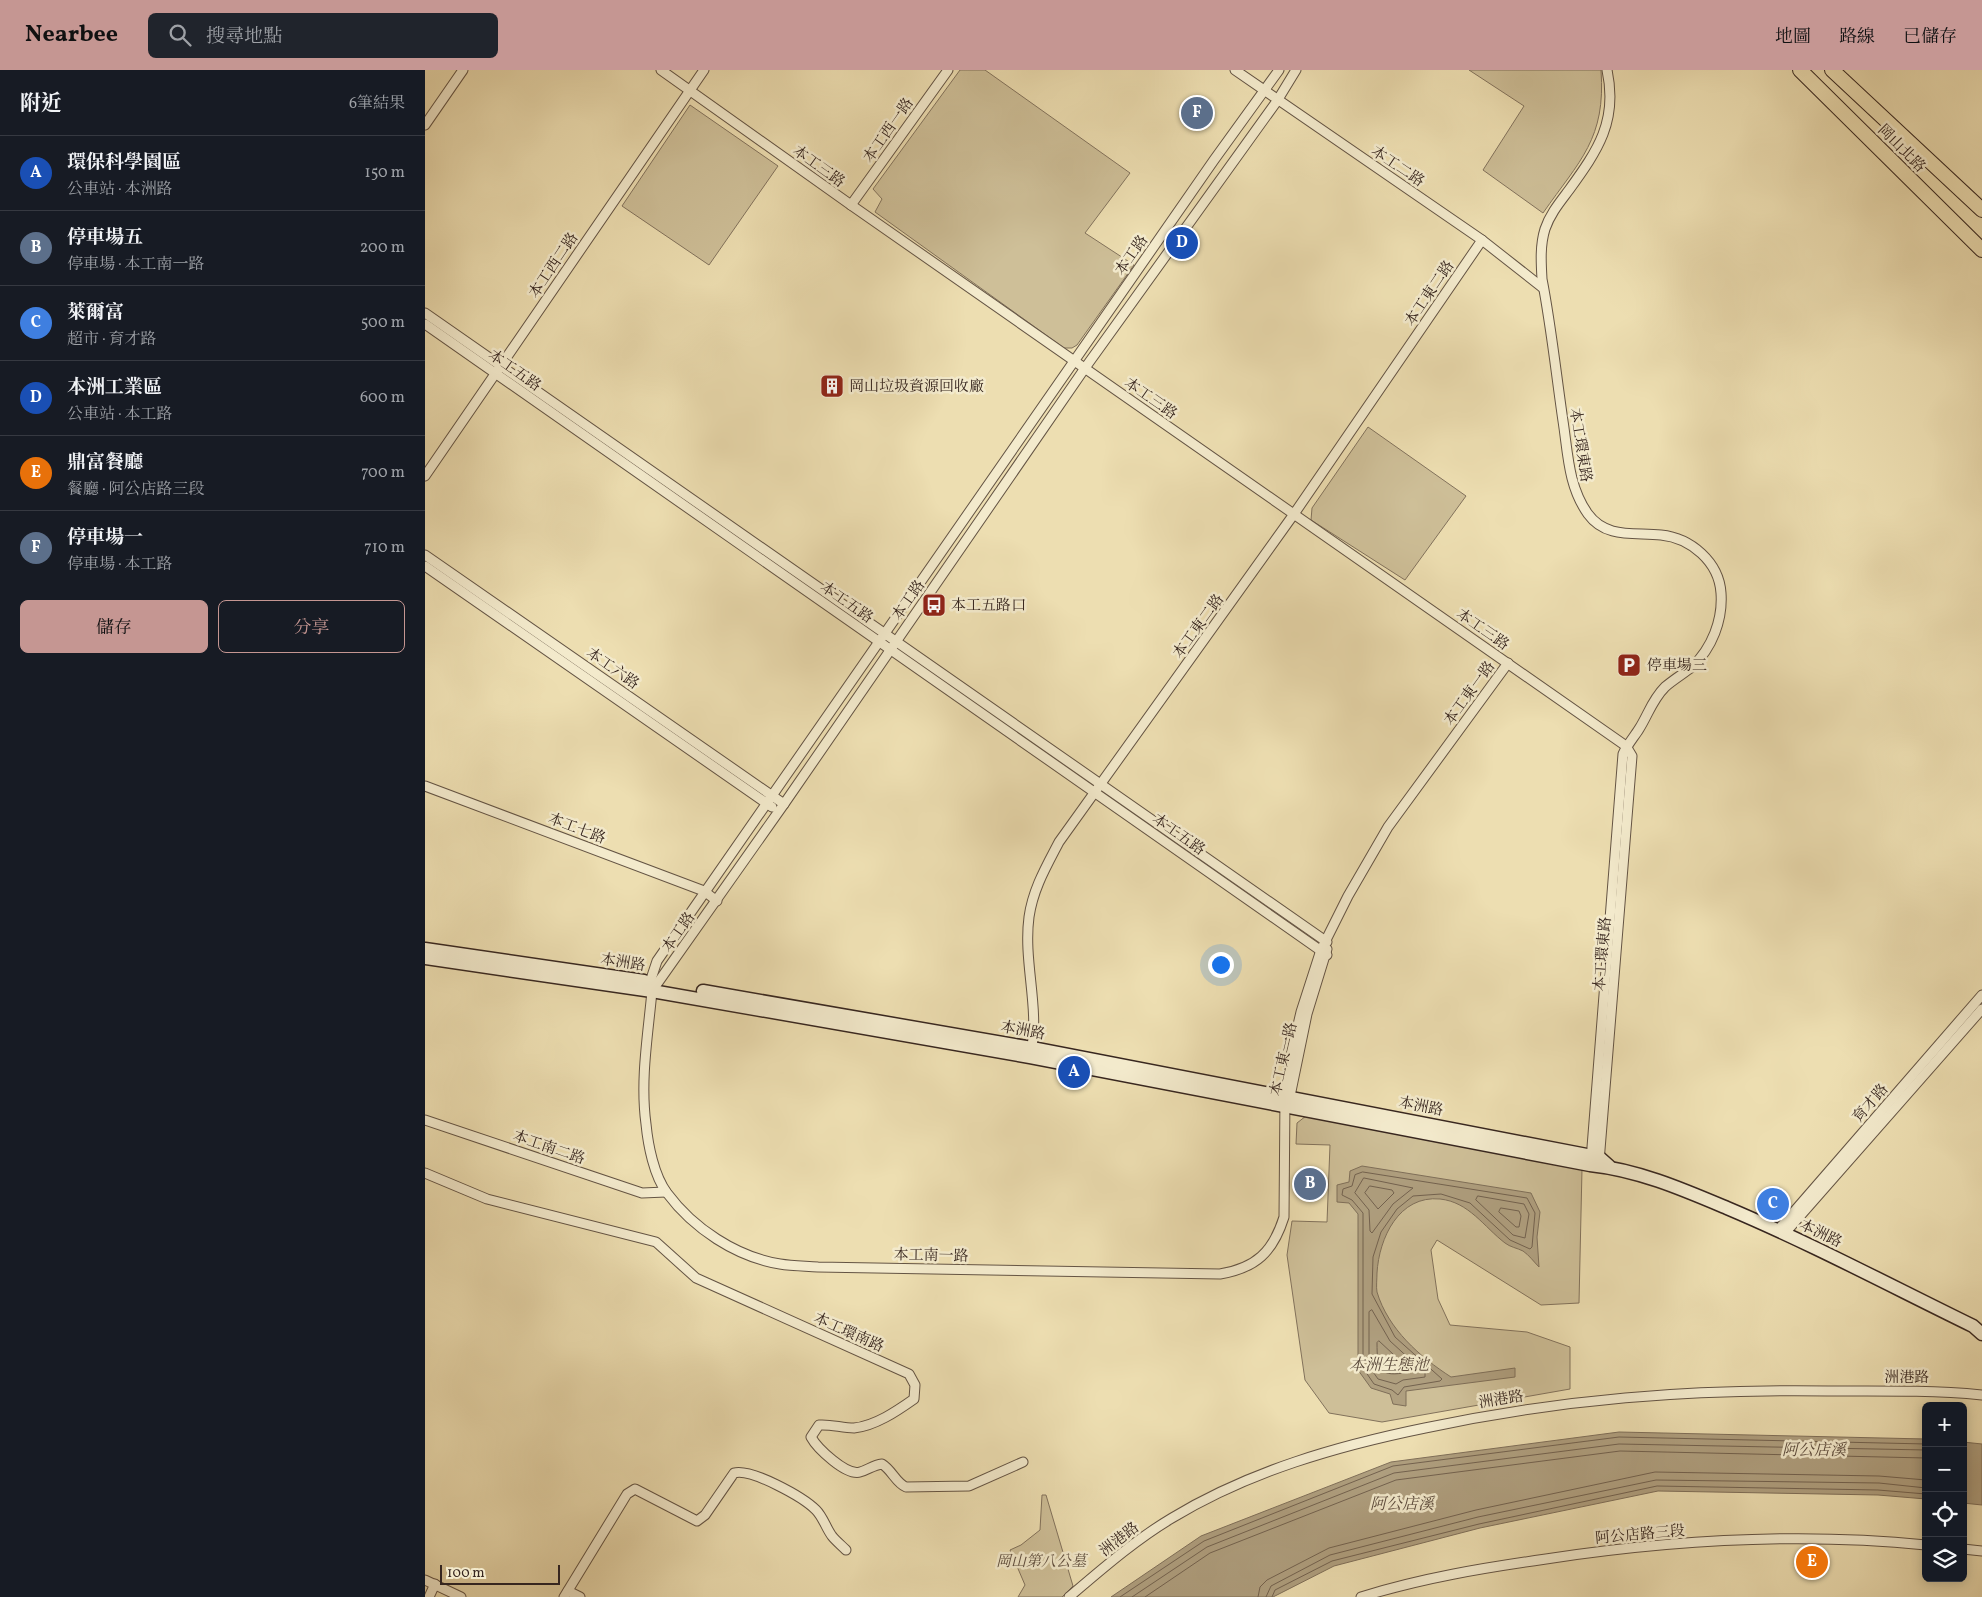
<!DOCTYPE html>
<html lang="zh-TW">
<meta charset="utf-8">
<style>
:root{--surface:#171b24;--page:#20242c;--text:#f1f3f6;--muted:#9ea1a6;--line:#363941;--accent:#c59692}
body{margin:0;font-family:Vollkorn,"Noto Serif TC",serif;background:var(--page);color:var(--text)}
.controls{position:absolute;right:15px;bottom:15px;display:grid;overflow:hidden;border-radius:8px;box-shadow:0 2px 12px #0003}
.controls button{width:45px;height:45px;display:grid;place-items:center;padding:0;border:0;border-bottom:1px solid var(--line);background:var(--surface);color:var(--text);font:25px sans-serif}
.scale{position:absolute;left:15px;bottom:12px;width:120px;box-sizing:border-box;padding-left:5px;border:2px solid #37261f;border-top:0;font-size:14px;line-height:18px;white-space:nowrap;color:#37261f;-webkit-text-stroke:4px #f3eacc;paint-order:stroke}
.you{position:absolute;left:795px;top:894px;width:18px;height:18px;margin:-12px;border:4px solid #fff;border-radius:50%;background:#1a73e8;box-shadow:0 0 0 8px #1a73e833}
.badge{display:grid;place-items:center;width:32px;height:32px;border-radius:50%;background:var(--accent);color:#fff;font-size:16px;font-weight:700}
.pin{position:absolute;translate:-50% -50%;border:2px solid #fff;box-shadow:0 1px 5px #0006}
.list{margin:0;padding:0;list-style:none}
h2{display:flex;justify-content:space-between;align-items:center;height:65px;margin:0;padding:0 20px;font-size:21px}
h2 small{font-size:16px;font-weight:400;color:var(--muted)}
.list li{display:grid;grid-template-columns:32px 1fr auto;gap:15px;align-items:center;box-sizing:border-box;height:75px;padding:0 20px;border-top:1px solid var(--line)}
.list b{display:block;font-size:19px;white-space:nowrap}
.list p{margin:0;font-size:16px;white-space:nowrap;color:var(--muted)}
.list em{font-size:16px;font-style:normal;color:var(--muted)}
.actions{display:flex;gap:10px;padding:15px 20px}
.actions a{flex:1;padding:11px 0;border:1px solid var(--accent);border-radius:8px;text-align:center;font-size:18px;color:var(--accent)}
.actions .main{background:var(--accent);color:#111}
.icon{flex:none;width:28px;height:28px;fill:none;stroke:currentColor;stroke-width:2;stroke-linecap:round;stroke-linejoin:round}
.map{position:relative;flex:none;width:1557px;height:1527px;overflow:hidden}
header{display:flex;align-items:center;gap:30px;box-sizing:border-box;height:70px;padding:0 25px;background:var(--accent);color:#111}
header strong{font-size:24px}
nav{display:flex;gap:28px;margin-inline-start:auto;font-size:18px}
.search{width:350px;height:45px;background:var(--page);display:flex;align-items:center;gap:12px;box-sizing:border-box;padding:0 18px;border-radius:8px;color:var(--muted);font-size:19px}
main{display:flex}
aside{flex:1;background:var(--surface)}
.map>svg:first-child{display:block}
.green{fill:#cebf98;stroke:#82725c}
.water{fill:#af9f7f;stroke:#7f6f59}
.lines{fill:none;stroke-linecap:round;stroke-linejoin:round}
.shore{stroke:#73624f;stroke-width:1}
.street-casing{stroke:#645444;stroke-width:11}
.secondary-casing{stroke:#37261f;stroke-width:15}
.primary-casing{stroke:#37261f;stroke-width:16}
.street{stroke:#f3eacc;stroke-width:9}
.secondary{stroke:#f3eacc;stroke-width:12}
.primary{stroke:#eddeb1;stroke-width:14}
.labels{text-anchor:middle;stroke-width:5;stroke-linejoin:round;paint-order:stroke}
.street-label{font-size:15px;fill:#37261f;stroke:#f3eacc}
.poi-label{font-size:15px;fill:#37261f;stroke:#f3eacc;text-anchor:start}
.park-label{font-size:15px;font-style:italic;fill:#5d4c3d;stroke:#f3eacc}
.water-label{font-size:16px;font-style:italic;fill:#5b4a3c;stroke:#f3eacc}
</style>
<header>
<strong>Nearbee</strong>
<div class="search"><svg class="icon" aria-label="search" viewBox="0 0 24 24"><circle cx="10" cy="10" r="6"/><path d="M15 15l6 6"/></svg>搜尋地點</div>
<nav><a>地圖</a><a>路線</a><a>已儲存</a></nav>
</header>
<main>
<aside>
<h2>附近<small>6筆結果</small></h2>
<ul class="list">
<li><span class="badge" style="background:#1a4fb4">A</span><div><b>環保科學園區</b><p>公車站 · 本洲路</p></div><em>150 m</em></li>
<li><span class="badge" style="background:#5c6f8a">B</span><div><b>停車場五</b><p>停車場 · 本工南一路</p></div><em>200 m</em></li>
<li><span class="badge" style="background:#3f7fe0">C</span><div><b>萊爾富</b><p>超市 · 育才路</p></div><em>500 m</em></li>
<li><span class="badge" style="background:#1a4fb4">D</span><div><b>本洲工業區</b><p>公車站 · 本工路</p></div><em>600 m</em></li>
<li><span class="badge" style="background:#e8710a">E</span><div><b>鼎富餐廳</b><p>餐廳 · 阿公店路三段</p></div><em>700 m</em></li>
<li><span class="badge" style="background:#5c6f8a">F</span><div><b>停車場一</b><p>停車場 · 本工路</p></div><em>710 m</em></li>
</ul>
<div class="actions"><a class="main">儲存</a><a>分享</a></div>
</aside>
<div class="map">
<svg width="1557" height="1527" viewBox="0 0 1557 1527">
<rect width="100%" height="100%" fill="#eddeb1"/>
<filter id="stains"><feTurbulence type="fractalNoise" baseFrequency=".004" numOctaves="4"/><feColorMatrix values="0 0 0 0 .2 0 0 0 0 .09 0 0 0 0 .02 0 0 0 .5 -.17"/></filter>
<radialGradient id="worn" r=".72"><stop offset=".6" stop-color="#630" stop-opacity="0"/><stop offset="1" stop-color="#630" stop-opacity=".3"/></radialGradient>
<g class="green">
<polygon points="535,0 560,0 705,103 660,163 709,195 652,275 647,278 639,278 450,142 457,129 448,119"/>
<path d="M1044,0H1176C1181,69 1155,90 1118,143L1058,100L1099,36Z"/>
<polygon points="265,35 353,96 284,195 197,136"/>
<polygon points="943,357 1041,426 980,510 886,450 887,438"/>
<polygon points="881,1046 1157,1099 1154,1233 1116,1235 1012,1170 1006,1180 1013,1229 1025,1255 1102,1262 1145,1277 1145,1319 957,1352 904,1343 880,1310 862,1185 867,1151 902,1152 905,1075 871,1074 872,1053"/>
<polygon points="617,1425 621,1425 648,1516 637,1527 593,1527 600,1515 585,1480 596,1475 615,1460"/>
</g>
<g class="water">
<path d="M937,1096L1106,1123L1115,1142L1112,1167L1114,1197C1109,1192 1104,1185 1098,1181C1092,1178 1085,1177 1080,1173C1059,1157 1044,1132 1015,1129C974,1125 954,1168 952,1203C952,1209 951,1217 952,1222C963,1259 995,1287 1026,1307L1090,1298V1307L981,1321V1336L968,1334L965,1324L946,1318L933,1300V1144L924,1133L912,1132V1115L924,1112L925,1101Z"/>
<polygon points="1194,1362 1501,1369 1501,1429 1453,1425 1233,1421 1055,1458 909,1496 848,1527 686,1527 776,1466 966,1392"/>
<polygon points="1538,1372 1557,1374 1557,1435 1538,1433"/>
</g>
<g class="lines">
<g class="shore">
<polygon points="938,1102 1102,1128 1110,1143 1107,1177 1105,1179 1085,1170 1045,1133 1016,1124 988,1126 972,1139 956,1162 948,1187 947,1224 970,1267 1017,1309 1015,1311 979,1317 973,1325 967,1320 949,1314 938,1298 938,1143 927,1130 917,1125 918,1119 927,1116 930,1105"/>
<polygon points="939,1108 988,1118 968,1134 947,1163 945,1161 944,1140 930,1123"/>
<polygon points="945,1116 967,1120 969,1123 953,1139 940,1123"/>
<polygon points="1053,1126 1099,1134 1104,1144 1100,1168 1088,1165 1051,1130"/>
<polygon points="1076,1138 1094,1141 1096,1146 1094,1157 1091,1157 1074,1142"/>
<polygon points="947,1240 965,1271 1000,1303 1000,1307 978,1310 971,1314 953,1309 944,1296 944,1242"/>
<path d="M954,1271L983,1298V1302C955,1308 952,1300 952,1273Z"/>
<polyline points="695,1527 779,1471 968,1396 1194,1367 1501,1374"/>
<polyline points="707,1527 782,1477 969,1403 1194,1374 1501,1380"/>
<polyline points="720,1527 785,1483 971,1410 1195,1381 1501,1388"/>
<polyline points="833,1527 835,1517 842,1510 904,1478 1051,1440 1230,1402 1454,1406 1501,1410"/>
<polyline points="841,1527 846,1516 905,1485 1053,1447 1231,1410 1454,1413 1501,1418"/>
<polyline points="847,1527 850,1520 907,1491 1054,1454 1232,1416 1453,1420 1501,1424"/>
</g>
<g class="street-casing">
<g id="street">
<polyline points="236,0 426,135 1201,676 1207,686 1174,1092"/>
<polyline points="810,0 1057,170 1118,218"/>
<path d="M854,0L789,90L232,891L225,912L227,921C223,965 215,1010 221,1054C223,1075 229,1106 242,1123C268,1158 311,1187 355,1194C367,1196 380,1196 393,1197L795,1204C831,1198 848,1182 859,1147L860,1025L865,989L876,942L896,880L923,826L963,757L1083,593"/>
<polyline points="0,55 38,0"/>
<polyline points="426,135 523,0"/>
<polyline points="0,243 902,872"/>
<polyline points="0,254 902,885"/>
<polyline points="0,406 279,0"/>
<polyline points="0,485 359,734"/>
<polyline points="0,496 347,737"/>
<polyline points="0,716 279,821 292,831"/>
<polyline points="227,921 359,734 660,298 852,31 871,0"/>
<path d="M606,982C615,938 598,892 604,847C608,819 621,797 634,772L869,444L1057,170"/>
<polyline points="864,1031 882,944 902,879"/>
<polyline points="0,1050 217,1123 241,1122"/>
<path d="M1166,1090L1198,684C1202,675 1209,667 1214,659C1223,645 1227,630 1240,617C1248,610 1258,604 1267,597C1287,578 1298,550 1296,523C1294,492 1266,468 1236,465C1210,462 1181,469 1163,444C1143,416 1143,383 1138,351C1131,303 1126,255 1117,209C1116,192 1115,175 1120,159C1125,144 1135,132 1144,120C1173,80 1193,51 1182,0"/>
<path d="M0,1103L62,1129L231,1172L271,1208L484,1304L490,1315L489,1329C472,1341 450,1356 429,1358C417,1358 406,1354 394,1355L386,1367C392,1378 421,1406 435,1402C443,1400 448,1395 457,1394C467,1400 471,1413 481,1417L544,1416L598,1392"/>
<polyline points="1353,1160 1557,925"/>
<polyline points="1360,1163 1557,939"/>
<polyline points="1538,1479 1557,1481"/>
<polyline points="0,1510 36,1527"/>
<polyline points="143,1521 155,1527"/>
<polyline points="4,1527 10,1514"/>
<path d="M139,1527L202,1424L210,1419L272,1451L280,1445L309,1403C326,1398 378,1427 391,1440C398,1447 401,1458 407,1466C411,1471 416,1475 421,1480"/>
<path d="M644,1527C677,1499 710,1470 747,1448C825,1401 912,1376 1000,1358C1136,1329 1264,1319 1403,1321C1455,1321 1506,1320 1557,1325"/>
<path d="M936,1527C997,1508 1058,1498 1121,1489C1246,1470 1374,1462 1501,1475"/>
</g>
</g>
<g class="secondary-casing">
<g id="secondary">
<polyline points="0,879 219,911"/>
<path d="M0,888L227,921L605,987L1165,1095C1213,1100 1257,1119 1302,1138C1385,1173 1466,1216 1548,1256L1557,1264"/>
<polyline points="278,921 607,978 1167,1086 1175,1088 1184,1096"/>
</g>
</g>
<g class="primary-casing">
<g id="primary">
<polyline points="1375,0 1557,180"/>
<polyline points="1407,0 1557,140"/>
</g>
</g>
<use href="#street" class="street"/>
<use href="#secondary" class="secondary"/>
<use href="#primary" class="primary"/>
</g>
<defs>
<g id="building-square" transform="scale(1.25)"><rect x="-9" y="-9" width="18" height="18" rx="4" fill="#8f2418" stroke="#f3eacc"/><path d="M-4-6H4V6H1V3H-1V6H-4ZM-2.5-4.3h1.7v1.8h-1.7ZM.8-4.3h1.7v1.8H.8ZM-2.5-1h1.7V.8h-1.7ZM.8-1h1.7V.8H.8Z" fill="#fff"/></g>
<g id="bus-square" transform="scale(1.25)"><rect x="-9" y="-9" width="18" height="18" rx="4" fill="#8f2418" stroke="#f3eacc"/><path d="M-5-6H5V4H4V6H2V4H-2V6H-4V4H-5ZM-3.5-4V0h7V-4ZM-3.5 1.2v1.5H-2V1.2ZM2 1.2v1.5H3.5V1.2Z" fill="#fff"/></g>
<g id="parking-square" transform="scale(1.25)"><rect x="-9" y="-9" width="18" height="18" rx="4" fill="#8f2418" stroke="#f3eacc"/><path d="M-3.5-5.5H1a3.5 3.5 0 0 1 0 7H-1V5.5H-3.5ZM-1-3.4V-.6H.8a1.4 1.4 0 0 0 0-2.8Z" fill="#fff"/></g>
</defs>
<g fill-rule="evenodd">
<use href="#building-square" x="407" y="316"/>
<use href="#bus-square" x="509" y="535"/>
<use href="#parking-square" x="1204" y="595"/>
</g>
<g class="labels">
<g class="street-label">
<text transform="translate(463 60) rotate(-55)" y="5">本工西一路</text>
<text transform="translate(1477 78) rotate(45)" y="5">岡山北路</text>
<text transform="translate(394 96) rotate(36)" y="5">本工三路</text>
<text transform="translate(973 96) rotate(34)" y="5">本工二路</text>
<text transform="translate(706 185) rotate(-55)" y="5">本工路</text>
<text transform="translate(128 195) rotate(-56)" y="5">本工西二路</text>
<text transform="translate(1004 223) rotate(-56)" y="5">本工東二路</text>
<text transform="translate(90 300) rotate(35)" y="5">本工五路</text>
<text transform="translate(726 328) rotate(35)" y="5">本工三路</text>
<text transform="translate(1156 375) rotate(81)" y="5">本工環東路</text>
<text transform="translate(483 530) rotate(-55)" y="5">本工路</text>
<text transform="translate(422 532) rotate(35)" y="5">本工五路</text>
<text transform="translate(773 556) rotate(-54)" y="5">本工東二路</text>
<text transform="translate(1058 559) rotate(35)" y="5">本工三路</text>
<text transform="translate(188 598) rotate(35)" y="5">本工六路</text>
<text transform="translate(1044 623) rotate(-54)" y="5">本工東一路</text>
<text transform="translate(152 758) rotate(21)" y="5">本工七路</text>
<text transform="translate(754 764) rotate(35)" y="5">本工五路</text>
<text transform="translate(253 862) rotate(-55)" y="5">本工路</text>
<text transform="translate(1177 884) rotate(-85)" y="5">本工環東路</text>
<text transform="translate(198 892) rotate(9)" y="5">本洲路</text>
<text transform="translate(598 960) rotate(10)" y="5">本洲路</text>
<text transform="translate(858 989) rotate(-77)" y="5">本工東一路</text>
<text transform="translate(1445 1033) rotate(-49)" y="5">育才路</text>
<text transform="translate(996 1036) rotate(11)" y="5">本洲路</text>
<text transform="translate(124 1077) rotate(19)" y="5">本工南二路</text>
<text transform="translate(1396 1163) rotate(26)" y="5">本洲路</text>
<text transform="translate(506 1185) rotate(1)" y="5">本工南一路</text>
<text transform="translate(424 1262) rotate(24)" y="5">本工環南路</text>
<text x="1482" y="1312">洲港路</text>
<text transform="translate(1076 1329) rotate(-9)" y="5">洲港路</text>
<text transform="translate(1215 1464) rotate(-5)" y="5">阿公店路三段</text>
<text transform="translate(694 1469) rotate(-38)" y="5">洲港路</text>
</g>
<g class="poi-label">
<text x="424" y="321">岡山垃圾資源回收廠</text>
<text x="526" y="540">本工五路口</text>
<text x="1222" y="600">停車場三</text>
</g>
<g class="park-label">
<text x="616" y="1496">岡山第八公墓</text>
</g>
<g class="water-label">
<text x="964" y="1300">本洲生態池</text>
<text x="1389" y="1385">阿公店溪</text>
<text x="977" y="1439">阿公店溪</text>
</g>
</g>
<rect width="100%" height="100%" filter="url(#stains)"/>
<rect width="100%" height="100%" fill="url(#worn)"/>
</svg>
<div class="controls">
<button>+</button>
<button>−</button>
<button><svg class="icon" aria-label="locate" viewBox="0 0 24 24"><circle cx="12" cy="12" r="6"/><path d="M12 2v4M12 18v4M2 12h4M18 12h4"/></svg></button>
<button><svg class="icon" aria-label="layers" viewBox="0 0 24 24"><path d="M12 4l9 5-9 5-9-5zM3 14l9 5 9-5"/></svg></button>
</div>
<div class="scale">100 m</div>
<div class="you"></div>
<div class="pin badge" style="left:649px;top:1002px;background:#1a4fb4">A</div>
<div class="pin badge" style="left:885px;top:1114px;background:#5c6f8a">B</div>
<div class="pin badge" style="left:1348px;top:1134px;background:#3f7fe0">C</div>
<div class="pin badge" style="left:757px;top:173px;background:#1a4fb4">D</div>
<div class="pin badge" style="left:1387px;top:1492px;background:#e8710a">E</div>
<div class="pin badge" style="left:772px;top:43px;background:#5c6f8a">F</div>
</div>
</main>
